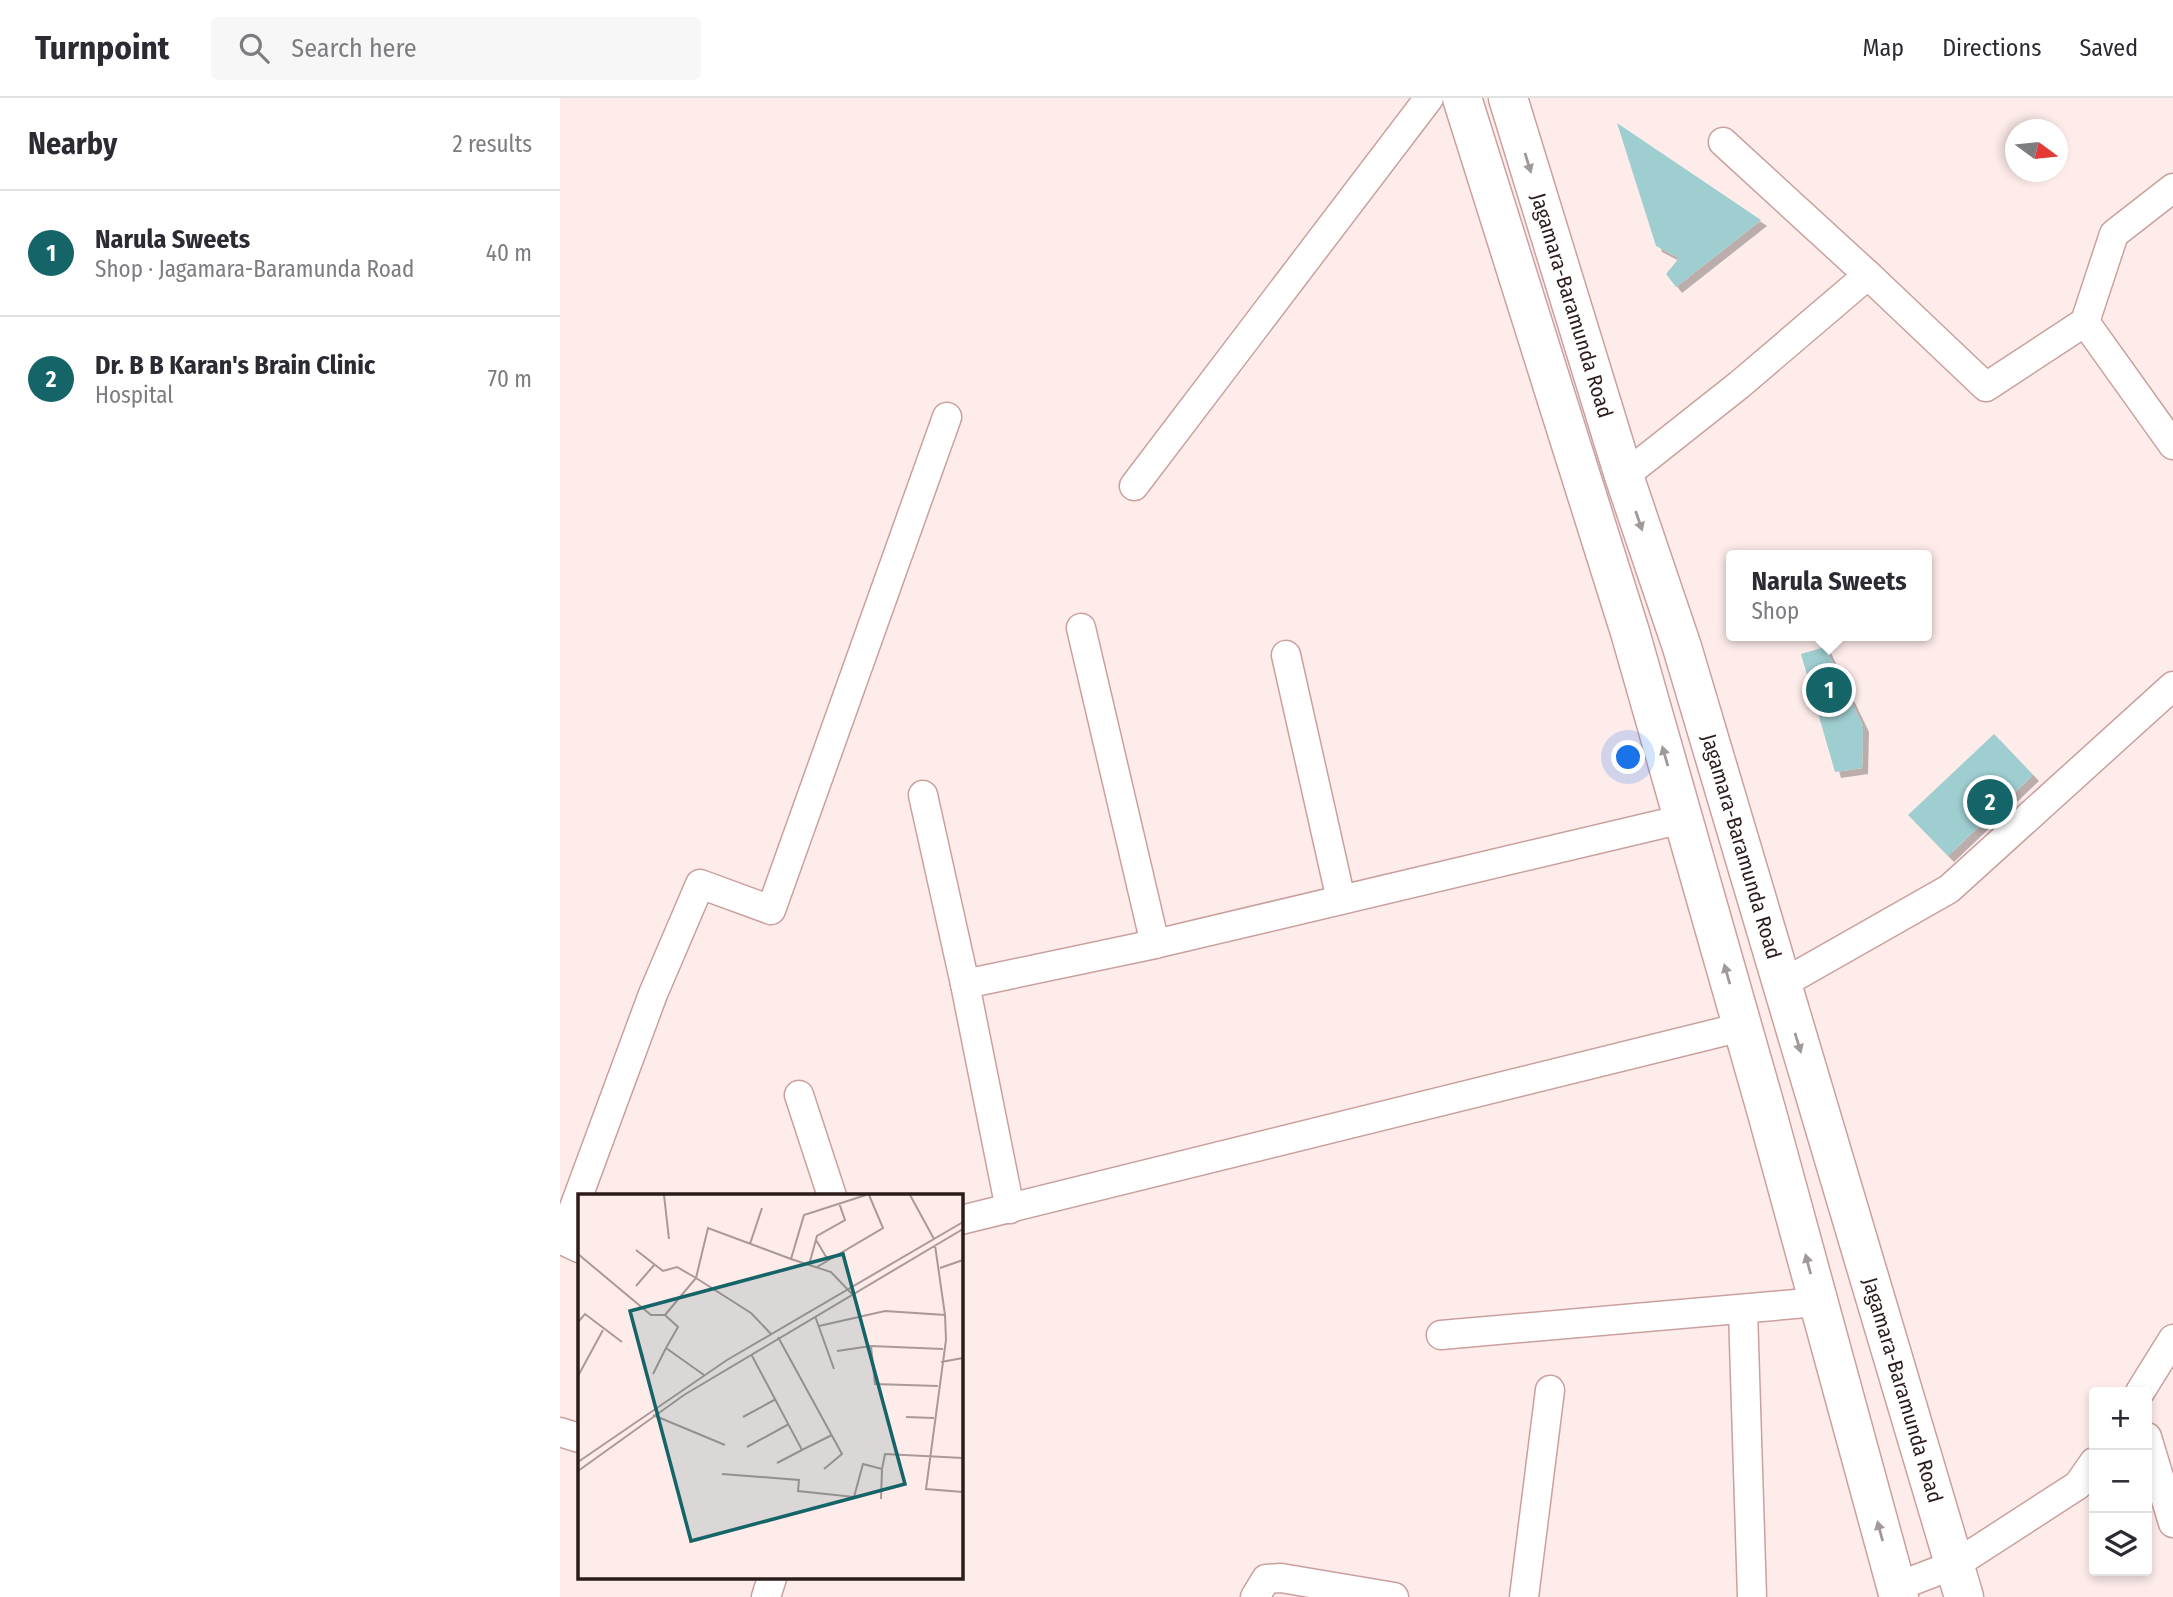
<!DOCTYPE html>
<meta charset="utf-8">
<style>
:root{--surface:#fff;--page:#f7f7f7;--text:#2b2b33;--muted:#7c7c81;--line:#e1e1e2;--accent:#156468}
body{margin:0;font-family:"Fira Sans Condensed",sans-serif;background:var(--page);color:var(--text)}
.controls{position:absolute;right:21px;bottom:21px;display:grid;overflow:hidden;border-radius:7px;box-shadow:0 4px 10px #0003}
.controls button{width:63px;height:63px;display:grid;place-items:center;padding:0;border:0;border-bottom:2px solid var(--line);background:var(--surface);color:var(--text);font:35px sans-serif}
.compass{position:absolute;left:1445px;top:21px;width:63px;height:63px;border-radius:50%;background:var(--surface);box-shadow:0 4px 10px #0003;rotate:105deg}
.you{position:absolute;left:1069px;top:660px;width:24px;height:24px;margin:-18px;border:5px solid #fff;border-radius:50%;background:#1a73e8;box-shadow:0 0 0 10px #1a73e833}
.badge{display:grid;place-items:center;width:46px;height:46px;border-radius:50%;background:var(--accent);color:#fff;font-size:23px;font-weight:700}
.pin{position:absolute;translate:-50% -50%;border:4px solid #fff;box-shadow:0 2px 7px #0006}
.popup{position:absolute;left:1166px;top:452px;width:206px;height:91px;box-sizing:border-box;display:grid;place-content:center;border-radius:7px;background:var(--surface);filter:drop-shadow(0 2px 5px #0005);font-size:23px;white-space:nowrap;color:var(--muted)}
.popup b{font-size:26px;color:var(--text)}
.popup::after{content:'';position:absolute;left:50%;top:100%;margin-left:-14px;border:14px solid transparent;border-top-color:var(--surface)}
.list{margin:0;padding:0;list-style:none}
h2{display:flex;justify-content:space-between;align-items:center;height:91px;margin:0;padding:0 28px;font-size:30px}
h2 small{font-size:23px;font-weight:400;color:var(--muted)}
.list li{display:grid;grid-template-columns:46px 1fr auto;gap:21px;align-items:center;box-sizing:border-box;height:126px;padding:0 28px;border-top:2px solid var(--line)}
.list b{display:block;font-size:26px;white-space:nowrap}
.list p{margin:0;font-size:23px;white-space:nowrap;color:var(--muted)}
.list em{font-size:23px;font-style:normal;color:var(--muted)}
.icon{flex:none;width:38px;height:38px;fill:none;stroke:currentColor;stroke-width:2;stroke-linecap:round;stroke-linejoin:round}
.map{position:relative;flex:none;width:1613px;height:1499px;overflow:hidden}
header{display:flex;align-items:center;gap:42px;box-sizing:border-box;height:98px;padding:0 35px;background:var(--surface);border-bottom:2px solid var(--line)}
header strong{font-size:33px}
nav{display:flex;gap:38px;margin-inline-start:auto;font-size:24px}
.search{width:490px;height:63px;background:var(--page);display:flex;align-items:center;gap:18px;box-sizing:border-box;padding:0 24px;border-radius:7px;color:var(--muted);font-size:26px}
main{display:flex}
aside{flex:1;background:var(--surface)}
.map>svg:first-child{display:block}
.building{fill:#9fced1;filter:url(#shadow)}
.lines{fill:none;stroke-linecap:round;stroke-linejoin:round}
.street-casing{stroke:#caa09e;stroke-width:31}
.secondary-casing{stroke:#caa09e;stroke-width:41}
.street{stroke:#fff;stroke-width:28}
.secondary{stroke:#fff;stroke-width:38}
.oneway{fill:#a09998}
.labels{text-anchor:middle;stroke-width:5;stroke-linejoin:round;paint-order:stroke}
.street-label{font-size:21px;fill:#2b1c1b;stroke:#fefefe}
.inset-road{fill:none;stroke:#aa9998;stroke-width:2}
.view{fill:#156468;fill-opacity:0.15;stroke:#156468;stroke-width:3.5}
.inset-edge{fill:none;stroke:#2b1c1b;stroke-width:3.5}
</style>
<header>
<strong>Turnpoint</strong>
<div class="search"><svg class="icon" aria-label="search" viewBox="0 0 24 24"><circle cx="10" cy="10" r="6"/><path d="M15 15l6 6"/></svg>Search here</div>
<nav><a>Map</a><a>Directions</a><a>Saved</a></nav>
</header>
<main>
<aside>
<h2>Nearby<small>2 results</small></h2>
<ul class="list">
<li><span class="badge">1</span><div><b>Narula Sweets</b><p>Shop · Jagamara-Baramunda Road</p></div><em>40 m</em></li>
<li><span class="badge">2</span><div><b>Dr. B B Karan's Brain Clinic</b><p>Hospital</p></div><em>70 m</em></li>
</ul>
</aside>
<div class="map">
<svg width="1613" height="1499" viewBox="0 0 1613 1499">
<defs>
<filter id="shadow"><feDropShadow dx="6" dy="6" stdDeviation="0" flood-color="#0004"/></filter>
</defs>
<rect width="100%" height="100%" fill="#feeceb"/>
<g class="building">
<polygon points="1057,25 1201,122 1116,189 1106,176 1119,160 1096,148"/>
<polygon points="1265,549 1303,628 1302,670 1275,674 1241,556"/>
<polygon points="1434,636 1473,677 1388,758 1348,717"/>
</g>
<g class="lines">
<g class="street-casing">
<g id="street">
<polyline points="1163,44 1308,177"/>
<polyline points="1525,224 1613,347"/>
<polyline points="1064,378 1179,287 1308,177 1426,289 1525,224 1554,136 1613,90"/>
<polyline points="574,388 869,0"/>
<polyline points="521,530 595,846"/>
<polyline points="726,557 781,802"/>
<polyline points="363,697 405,886"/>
<polyline points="1220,887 1389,791 1613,588"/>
<polyline points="239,997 272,1098"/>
<polyline points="450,1111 405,886 595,846 1123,721"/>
<polyline points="401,1122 1182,929"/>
<polyline points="19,1150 2,1142 93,896 140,786 211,812 387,319"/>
<polyline points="1183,1213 1192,1499"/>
<polyline points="881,1237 1258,1204"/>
<polyline points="1580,1294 1613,1241"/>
<polyline points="0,1334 19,1340"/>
<polyline points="1587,1339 1613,1425"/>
<polyline points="1336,1489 1396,1466 1518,1387 1534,1364"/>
<polyline points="206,1499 212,1480"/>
<polyline points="695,1499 706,1481 721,1480 834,1499"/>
<polyline points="964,1499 990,1292"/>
</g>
</g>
<g class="secondary-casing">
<g id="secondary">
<polyline points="902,0 1070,534 1207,1015 1339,1499"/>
<path id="s1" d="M948,0L1064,378L1122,549L1404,1499"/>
</g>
</g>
<use href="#street" class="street"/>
<use href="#secondary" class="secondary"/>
</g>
<defs><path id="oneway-solid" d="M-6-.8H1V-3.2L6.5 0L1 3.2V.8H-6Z" transform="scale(1.75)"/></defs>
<g class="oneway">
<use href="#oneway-solid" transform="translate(968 65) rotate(73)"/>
<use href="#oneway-solid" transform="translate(1079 423) rotate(71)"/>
<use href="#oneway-solid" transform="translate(1105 658) rotate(-106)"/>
<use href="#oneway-solid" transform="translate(1167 876) rotate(-106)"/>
<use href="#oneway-solid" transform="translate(1238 945) rotate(73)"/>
<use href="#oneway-solid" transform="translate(1248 1166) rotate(-105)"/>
<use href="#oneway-solid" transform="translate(1320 1433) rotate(-105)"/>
</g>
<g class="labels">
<g class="street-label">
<text dy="7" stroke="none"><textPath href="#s1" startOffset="217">Jagamara-Baramunda Road</textPath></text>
<text dy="7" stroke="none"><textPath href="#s1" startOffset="784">Jagamara-Baramunda Road</textPath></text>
<text dy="7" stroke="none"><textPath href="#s1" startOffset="1351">Jagamara-Baramunda Road</textPath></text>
</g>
</g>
<g transform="translate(18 1096)">
<rect width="385" height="385" fill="#feeceb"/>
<path class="inset-road" d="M86,1L91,45M332,1L356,45M238,46L250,66M172,50L184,14M357,51L367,121M58,56L85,77L99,73L118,84L173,119L193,140M0,60L73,121H87L100,133L88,154L126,181M231,71L239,42L267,26L261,9M239,73L305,34L291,1M362,74L385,66M58,92L77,70M274,100L253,78L213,65L226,21L288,1M87,121L118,84L130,34L213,65M237,122L256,175M0,128L7,120L44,148M241,132L307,117L367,121L368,146L348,295L385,298M200,143L264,260L246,275M293,152L297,190L360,192M259,157L293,152L365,155M173,160L224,256L254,241M363,168L385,164M75,180L88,154M0,182L25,136M75,221L147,251M165,223L198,205M328,223L356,224M169,253L211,230M0,268L149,166L385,28M199,269L224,256M0,277L106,201L385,35M144,280L221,286L220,297L276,303L285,270L304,275L307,260L385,264M303,305L304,275"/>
<path class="view" d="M265,60L327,290L113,347L52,117Z"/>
<rect width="385" height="385" class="inset-edge"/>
</g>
</svg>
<div class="controls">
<button>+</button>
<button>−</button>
<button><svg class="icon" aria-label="layers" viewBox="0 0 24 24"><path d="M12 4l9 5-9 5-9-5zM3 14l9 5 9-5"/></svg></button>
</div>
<svg class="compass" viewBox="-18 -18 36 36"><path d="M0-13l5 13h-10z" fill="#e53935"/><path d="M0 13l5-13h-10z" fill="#7c7c81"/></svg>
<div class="you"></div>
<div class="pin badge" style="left:1269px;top:592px">1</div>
<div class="popup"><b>Narula Sweets</b>Shop</div>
<div class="pin badge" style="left:1430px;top:704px">2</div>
</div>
</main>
